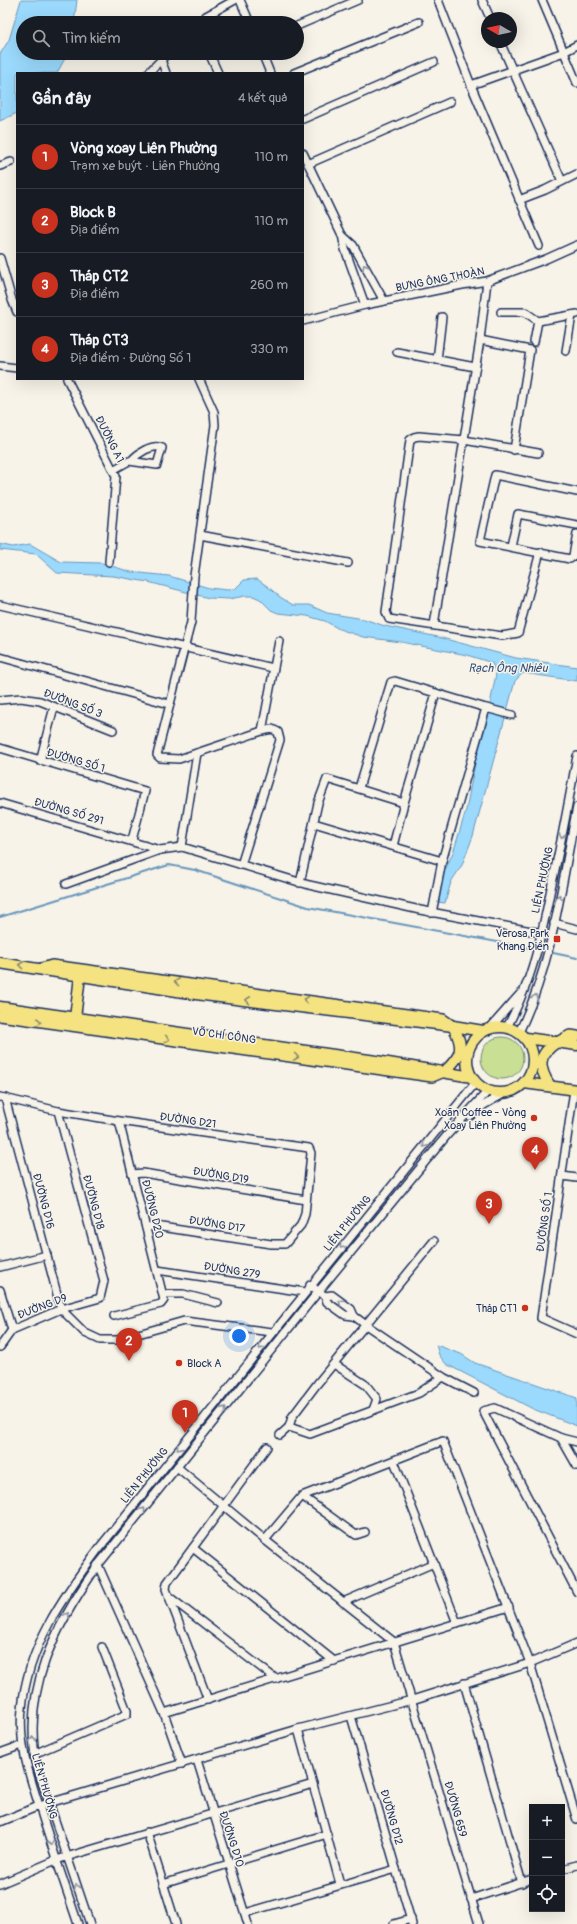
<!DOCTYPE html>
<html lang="vi">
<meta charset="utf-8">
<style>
:root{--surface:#171b24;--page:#242831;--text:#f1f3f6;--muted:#9ea1a6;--line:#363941;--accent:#c8321e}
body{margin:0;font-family:Pangolin,sans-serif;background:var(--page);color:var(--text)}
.controls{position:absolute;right:12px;bottom:12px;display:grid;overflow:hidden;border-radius:0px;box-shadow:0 4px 16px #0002}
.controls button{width:36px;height:36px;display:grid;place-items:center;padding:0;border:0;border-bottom:1px solid var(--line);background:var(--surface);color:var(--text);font:20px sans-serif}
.compass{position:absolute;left:481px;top:12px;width:36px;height:36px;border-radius:50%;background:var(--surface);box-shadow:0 4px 16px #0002;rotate:279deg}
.you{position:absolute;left:239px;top:1336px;width:14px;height:14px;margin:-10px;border:3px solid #fff;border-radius:50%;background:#1a73e8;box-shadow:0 0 0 6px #1a73e833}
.badge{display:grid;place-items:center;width:26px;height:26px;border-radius:50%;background:var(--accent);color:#fff;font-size:13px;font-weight:700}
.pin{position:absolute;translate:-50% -33px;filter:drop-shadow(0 1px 2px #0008)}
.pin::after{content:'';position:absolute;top:21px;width:14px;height:12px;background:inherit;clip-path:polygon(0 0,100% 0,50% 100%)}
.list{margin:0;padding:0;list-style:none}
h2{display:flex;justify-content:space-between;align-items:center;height:52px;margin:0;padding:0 16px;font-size:17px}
h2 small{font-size:13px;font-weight:400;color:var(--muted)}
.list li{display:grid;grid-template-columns:26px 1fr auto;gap:12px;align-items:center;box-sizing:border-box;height:64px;padding:0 16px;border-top:1px solid var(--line)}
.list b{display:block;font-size:15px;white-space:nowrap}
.list p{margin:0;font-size:13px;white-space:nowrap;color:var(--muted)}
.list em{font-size:13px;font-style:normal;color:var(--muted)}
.icon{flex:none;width:22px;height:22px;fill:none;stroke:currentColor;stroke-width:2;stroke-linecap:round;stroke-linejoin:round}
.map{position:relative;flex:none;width:577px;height:1924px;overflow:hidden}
.search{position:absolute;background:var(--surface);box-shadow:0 4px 16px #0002;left:16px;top:16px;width:288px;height:44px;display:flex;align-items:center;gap:10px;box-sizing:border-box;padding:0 14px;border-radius:22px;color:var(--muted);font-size:15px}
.panel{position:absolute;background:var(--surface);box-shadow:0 4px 16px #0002;left:16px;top:72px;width:288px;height:308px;border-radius:0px}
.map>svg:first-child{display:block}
.green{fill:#c9df94;stroke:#728779}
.water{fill:#9bdafd;stroke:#6896bd}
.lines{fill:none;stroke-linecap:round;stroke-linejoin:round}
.stream{stroke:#6896bd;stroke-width:2}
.minor-casing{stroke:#1b2f5e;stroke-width:10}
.major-casing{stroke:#1b2f5e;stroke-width:12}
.highway-casing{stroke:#1b2f5e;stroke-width:13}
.minor{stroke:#f7f3e8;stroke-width:7}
.major{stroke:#f5e382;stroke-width:9}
.highway{stroke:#f5e382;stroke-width:10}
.oneway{stroke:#8991a3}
.oneway2{stroke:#888970}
.poi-dot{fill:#c8321e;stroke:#f7f3e8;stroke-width:1.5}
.labels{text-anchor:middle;stroke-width:3;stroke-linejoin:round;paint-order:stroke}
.street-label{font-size:11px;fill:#1b2f5e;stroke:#f7f3e8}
.poi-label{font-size:11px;fill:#1b2f5e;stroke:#f7f3e8;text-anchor:end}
.water-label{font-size:12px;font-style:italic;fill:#35517e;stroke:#f7f3e8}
</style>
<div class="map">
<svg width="577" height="1924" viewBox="0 0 577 1924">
<rect width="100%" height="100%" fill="#f7f3e8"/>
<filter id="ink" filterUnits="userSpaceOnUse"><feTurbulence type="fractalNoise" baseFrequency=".025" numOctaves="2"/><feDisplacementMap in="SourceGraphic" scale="8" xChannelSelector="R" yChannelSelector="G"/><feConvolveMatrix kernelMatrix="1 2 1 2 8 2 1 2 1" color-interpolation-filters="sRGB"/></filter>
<g filter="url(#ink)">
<circle class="green" cx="502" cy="1058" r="21"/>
<g class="water">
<polygon points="21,0 77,0 74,23 23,23 23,53 68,53 57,73 17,73 17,113 0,121 0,54 9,40"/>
<polygon points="0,544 13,547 30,544 61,562 102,563 131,572 169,576 209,588 228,590 235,589 244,580 257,579 267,586 280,597 293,605 309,605 327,613 364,619 385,626 438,637 516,658 577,667 577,681 523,673 515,681 473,836 462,865 451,882 445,903 436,902 440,882 454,850 466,810 476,758 486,724 496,674 492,663 467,655 401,642 363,637 339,629 325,621 307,616 278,613 271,610 260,599 253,596 245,596 229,599 209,598 148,582 113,576 57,573 36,554 0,550"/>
<polygon points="436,1345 461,1354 475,1363 577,1398 577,1426 533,1409 446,1364 439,1355"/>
</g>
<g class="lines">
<g class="stream">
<polyline points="0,917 169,865 195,870 308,907 535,949"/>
<polyline points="539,950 577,958"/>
</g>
<g class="minor-casing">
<g id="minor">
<polyline points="240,0 250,23"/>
<polyline points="438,0 471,85 539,246"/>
<polyline points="482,0 490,18"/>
<polyline points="542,0 577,83"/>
<polyline points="199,23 206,16 235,0"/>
<polyline points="297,26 358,0"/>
<polyline points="500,42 562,181"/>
<polyline points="209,53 218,73"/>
<polyline points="262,53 270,73"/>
<polyline points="161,60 166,73"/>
<polyline points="148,73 168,53"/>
<polyline points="294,73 419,22"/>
<polyline points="471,85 564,52 577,45"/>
<polyline points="303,119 434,62"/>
<polyline points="303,153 342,235 345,249 365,305"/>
<polyline points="308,164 450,102"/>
<polyline points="0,166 11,162"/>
<polyline points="519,200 545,190 577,174"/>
<polyline points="342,235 353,245 384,301"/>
<polyline points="0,258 12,300 17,312"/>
<polyline points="501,312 525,312 538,321 577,314"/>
<polyline points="303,321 365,305 462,285 487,281 546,259 577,245"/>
<polyline points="480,340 530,350 514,450"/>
<polyline points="534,342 538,321"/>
<polyline points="566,351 572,315"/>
<polyline points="397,352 475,367"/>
<polyline points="437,360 442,317"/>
<polyline points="0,366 17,368"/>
<polyline points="67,379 116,476 109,562"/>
<polyline points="199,379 214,412 215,425 194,576 191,622 157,755 160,758 179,759 262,731 272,729 278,732 280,740 241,865"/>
<polyline points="538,453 464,440 419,436 414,437 410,440 386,612 389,619 502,636 518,633 540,552"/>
<path d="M113,470L129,461L157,465L162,448C152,443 137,454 131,461"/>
<polyline points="577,492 495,475 480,541 570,559 573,556 577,534"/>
<polyline points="200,535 348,563"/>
<polyline points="511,546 518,514 577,525"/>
<polyline points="0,605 273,668"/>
<polyline points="434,625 480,340 487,281"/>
<polyline points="0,657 169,704"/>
<polyline points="0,700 21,698 40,701 113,730"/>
<polyline points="486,708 512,715"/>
<polyline points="262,731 279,641"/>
<polyline points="0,748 145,791 132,840"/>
<polyline points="40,761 54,707"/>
<polyline points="359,788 391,682 395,681 486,708 442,861 432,913"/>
<polyline points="0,803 160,850"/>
<polyline points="314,823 442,861"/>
<polyline points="393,846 404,803 436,693"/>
<polyline points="182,847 197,753"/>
<polyline points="300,883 318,803 327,779 404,803"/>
<polyline points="66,884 160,850 182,847 309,885 420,910 542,933"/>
<polyline points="554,923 577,929"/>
<path d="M507,1027C532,981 541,939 551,888C561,844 569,800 577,756"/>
<polyline points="490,1028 520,994"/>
<path d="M519,1032C553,964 562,881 577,807"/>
<polyline points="574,1090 541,1318 577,1334"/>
<polyline points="0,1097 58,1111 119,1121 309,1148 311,1153 305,1214 301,1225 285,1244 271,1244 155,1226 146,1227"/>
<polyline points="5,1098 61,1309 85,1333 100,1340 117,1340 184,1321 272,1332"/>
<polyline points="470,1116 484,1105 507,1092"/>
<polyline points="132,1174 143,1173 306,1200"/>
<polyline points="562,1176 577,1178"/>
<polyline points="0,1267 47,1255"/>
<polyline points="157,1270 305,1292"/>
<polyline points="310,1285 325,1296 327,1302 345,1315 354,1316"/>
<polyline points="0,1290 12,1330"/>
<polyline points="163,1294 183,1294 218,1303"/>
<polyline points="325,1296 332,1295 351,1309 354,1316 366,1325 443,1377 474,1393"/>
<polyline points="114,1316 161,1304 164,1300 119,1121"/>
<polyline points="0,1347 12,1330 61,1309 100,1298 104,1281 58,1111"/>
<polyline points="334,1364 366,1385 377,1399 373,1410"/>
<polyline points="289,1427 292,1417 317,1384 434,1241"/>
<polyline points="280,1435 289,1427 310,1434 419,1393 443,1377"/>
<polyline points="561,1438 577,1466"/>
<polyline points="577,1442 561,1438 495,1408 483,1411 577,1592"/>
<polyline points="394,1461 457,1623"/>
<polyline points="177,1467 265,1540 394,1642 479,1924"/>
<polyline points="302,1496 356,1535 365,1532"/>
<polyline points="265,1540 302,1496 443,1441 530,1663 577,1820"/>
<polyline points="193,1548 334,1661"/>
<polyline points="98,1565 164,1713 182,1764"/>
<polyline points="168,1596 276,1679"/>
<polyline points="343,1602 434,1563"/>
<polyline points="464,1683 522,1883"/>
<polyline points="208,1700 166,1589 167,1583 267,1447"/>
<polyline points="164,1713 509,1607"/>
<polyline points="351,1716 412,1924"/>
<polyline points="298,1729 340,1884"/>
<polyline points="0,1753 22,1745"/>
<polyline points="34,1754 127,1714 127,1711 102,1647"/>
<polyline points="197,1760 248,1924"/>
<polyline points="0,1822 39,1806 298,1729 412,1700 530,1663 577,1643"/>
<polyline points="147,1832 176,1924"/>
<polyline points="562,1869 577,1865"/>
<polyline points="0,1884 56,1860 313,1784"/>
<polyline points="163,1884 327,1834"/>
<polyline points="471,1899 532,1879"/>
<polyline points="245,1913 396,1869"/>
<path d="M78,1924C66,1888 53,1851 42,1815C31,1780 18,1746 22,1709C27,1647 64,1595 100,1547L476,1082"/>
<path d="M90,1924L37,1767C21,1690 55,1626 98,1565L314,1297L448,1134L488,1091"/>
<polyline points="394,1924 411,1919"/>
</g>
</g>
<g class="major-casing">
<g id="major">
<polyline points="41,968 52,965 443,1019 453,1026"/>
<polyline points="0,1016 432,1077 444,1072"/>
<polyline points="557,1042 570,1035 577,1036"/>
</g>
</g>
<g class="highway-casing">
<g id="highway">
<polyline points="0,963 196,994 453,1026 483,1031"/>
<polyline points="0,1007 376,1061 472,1077"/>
<polyline points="75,1018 80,976"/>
<circle cx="500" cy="1060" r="33"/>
<polyline points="526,1038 577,1045"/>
<path d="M444,1072C462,1056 465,1048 453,1026"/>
<polyline points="524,1083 577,1090"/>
<path d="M550,1086C538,1067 537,1055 557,1042"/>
</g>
</g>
<use href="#minor" class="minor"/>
<use href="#major" class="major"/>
<use href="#highway" class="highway"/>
</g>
<defs><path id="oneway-chevron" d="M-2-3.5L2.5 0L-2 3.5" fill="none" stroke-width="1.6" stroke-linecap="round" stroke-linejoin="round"/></defs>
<g class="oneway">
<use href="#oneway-chevron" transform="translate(365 267) rotate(-119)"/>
<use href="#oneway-chevron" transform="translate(562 836) rotate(102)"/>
<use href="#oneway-chevron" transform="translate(559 897) rotate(-79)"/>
<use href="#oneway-chevron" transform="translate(535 997) rotate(-69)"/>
<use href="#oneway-chevron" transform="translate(425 1145) rotate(129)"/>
<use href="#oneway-chevron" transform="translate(342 1246) rotate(129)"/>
<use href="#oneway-chevron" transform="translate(341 1302) rotate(-144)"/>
<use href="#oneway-chevron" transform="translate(261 1347) rotate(129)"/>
<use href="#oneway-chevron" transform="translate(224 1409) rotate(-51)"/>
<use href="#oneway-chevron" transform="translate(179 1448) rotate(129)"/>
<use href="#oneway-chevron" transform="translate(143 1510) rotate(-51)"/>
<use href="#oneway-chevron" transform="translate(67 1615) rotate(-63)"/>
<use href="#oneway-chevron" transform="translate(33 1739) rotate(-92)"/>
<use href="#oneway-chevron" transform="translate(51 1843) rotate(72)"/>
<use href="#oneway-chevron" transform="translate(77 1887) rotate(-109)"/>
</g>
<g class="oneway2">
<use href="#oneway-chevron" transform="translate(21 965) rotate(-173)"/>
<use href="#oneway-chevron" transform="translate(177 982) rotate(-172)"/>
<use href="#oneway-chevron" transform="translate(248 1000) rotate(-173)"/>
<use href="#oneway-chevron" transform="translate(306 1000) rotate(-172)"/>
<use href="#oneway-chevron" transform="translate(39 1022) rotate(9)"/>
<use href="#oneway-chevron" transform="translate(167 1039) rotate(8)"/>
<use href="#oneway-chevron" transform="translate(296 1057) rotate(8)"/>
</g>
</g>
<g class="poi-dot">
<rect x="553" y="935" width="8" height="8" rx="2"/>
<circle cx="534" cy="1118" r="4"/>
<circle cx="525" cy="1308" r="4"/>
<circle cx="179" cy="1363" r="4"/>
</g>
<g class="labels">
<g class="street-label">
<text transform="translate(440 279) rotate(-11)" y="4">BƯNG ÔNG THOÀN</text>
<text transform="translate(110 439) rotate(63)" y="4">ĐƯỜNG A1</text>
<text transform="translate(73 703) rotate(21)" y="4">ĐƯỜNG SỐ 3</text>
<text transform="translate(76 760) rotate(16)" y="4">ĐƯỜNG SỐ 1</text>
<text transform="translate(69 811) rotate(16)" y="4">ĐƯỜNG SỐ 291</text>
<text transform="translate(542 880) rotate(-78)" y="4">LIÊN PHƯỜNG</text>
<text transform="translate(224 1035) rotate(8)" y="4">VÕ CHÍ CÔNG</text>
<text transform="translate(188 1120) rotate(8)" y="4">ĐƯỜNG D21</text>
<text transform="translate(221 1175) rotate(9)" y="4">ĐƯỜNG D19</text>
<text transform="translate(44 1201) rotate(75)" y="4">ĐƯỜNG D16</text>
<text transform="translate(94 1202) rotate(75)" y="4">ĐƯỜNG D18</text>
<text transform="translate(153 1209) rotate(76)" y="4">ĐƯỜNG D20</text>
<text transform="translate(544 1222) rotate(-82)" y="4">ĐƯỜNG SỐ 1</text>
<text transform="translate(347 1223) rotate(-51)" y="4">LIÊN PHƯỜNG</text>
<text transform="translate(217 1224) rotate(9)" y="4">ĐƯỜNG D17</text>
<text transform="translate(232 1270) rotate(9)" y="4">ĐƯỜNG 279</text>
<text transform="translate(42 1306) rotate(-21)" y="4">ĐƯỜNG D9</text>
<text transform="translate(144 1475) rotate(-51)" y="4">LIÊN PHƯỜNG</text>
<text transform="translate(45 1786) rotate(74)" y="4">LIÊN PHƯỜNG</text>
<text transform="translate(456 1809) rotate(74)" y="4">ĐƯỜNG 659</text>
<text transform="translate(392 1817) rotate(74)" y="4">ĐƯỜNG D12</text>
<text transform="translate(232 1839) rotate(72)" y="4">ĐƯỜNG D10</text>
</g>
<g class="poi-label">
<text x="549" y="937">Verosa Park<tspan x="549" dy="13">Khang Điền</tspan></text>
<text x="526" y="1116">Xoăn Coffee - Vòng<tspan x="526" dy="13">Xoay Liên Phường</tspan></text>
<text x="517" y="1312">Tháp CT1</text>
<text x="187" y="1367" text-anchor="start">Block A</text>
</g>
<g class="water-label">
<text x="508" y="672">Rạch Ông Nhiêu</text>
</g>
</g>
</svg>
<div class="controls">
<button>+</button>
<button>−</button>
<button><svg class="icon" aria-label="locate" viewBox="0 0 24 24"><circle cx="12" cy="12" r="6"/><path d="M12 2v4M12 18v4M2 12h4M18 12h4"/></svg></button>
</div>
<svg class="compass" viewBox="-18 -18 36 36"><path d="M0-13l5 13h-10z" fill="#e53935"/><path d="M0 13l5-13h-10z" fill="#9ea1a6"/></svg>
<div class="you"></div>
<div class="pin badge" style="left:185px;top:1433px">1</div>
<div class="pin badge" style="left:129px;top:1361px">2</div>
<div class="pin badge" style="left:489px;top:1224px">3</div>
<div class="pin badge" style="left:535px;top:1170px">4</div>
<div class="search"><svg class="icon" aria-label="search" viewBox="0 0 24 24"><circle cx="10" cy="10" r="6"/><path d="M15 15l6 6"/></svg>Tìm kiếm</div>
<section class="panel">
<h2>Gần đây<small>4 kết quả</small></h2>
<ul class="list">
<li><span class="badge">1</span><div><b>Vòng xoay Liên Phường</b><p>Trạm xe buýt · Liên Phường</p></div><em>110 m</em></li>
<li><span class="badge">2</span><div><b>Block B</b><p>Địa điểm</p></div><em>110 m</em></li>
<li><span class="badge">3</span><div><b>Tháp CT2</b><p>Địa điểm</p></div><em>260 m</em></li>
<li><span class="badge">4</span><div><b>Tháp CT3</b><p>Địa điểm · Đường Số 1</p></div><em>330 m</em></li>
</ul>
</section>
</div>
